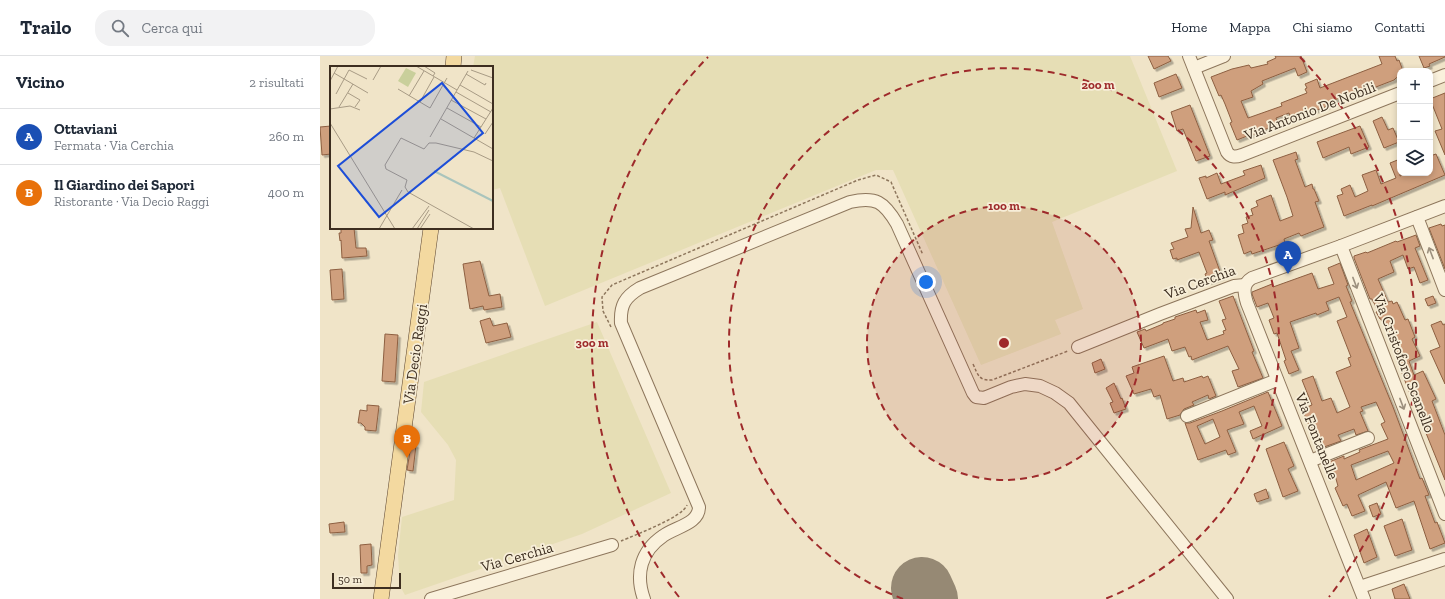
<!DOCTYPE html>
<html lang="it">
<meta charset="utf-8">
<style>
:root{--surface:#fff;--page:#f2f2f3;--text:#1f2937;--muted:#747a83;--line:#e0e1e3;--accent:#0b8043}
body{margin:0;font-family:"Zilla Slab",serif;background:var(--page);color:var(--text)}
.controls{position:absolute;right:12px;top:12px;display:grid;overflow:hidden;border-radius:8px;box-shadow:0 2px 6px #0003}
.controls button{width:36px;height:36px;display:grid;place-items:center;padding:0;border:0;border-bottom:1px solid var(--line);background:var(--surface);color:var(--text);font:20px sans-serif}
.scale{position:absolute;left:12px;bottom:10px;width:69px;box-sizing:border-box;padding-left:4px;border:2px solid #3d2e20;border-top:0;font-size:11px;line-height:14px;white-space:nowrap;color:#3d2e20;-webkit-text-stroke:3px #f7eed8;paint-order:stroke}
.you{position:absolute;left:606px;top:226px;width:14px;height:14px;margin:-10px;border:3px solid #fff;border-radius:50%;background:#1a73e8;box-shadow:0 0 0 6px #1a73e833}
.badge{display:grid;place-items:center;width:26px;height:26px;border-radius:50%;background:var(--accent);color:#fff;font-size:13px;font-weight:700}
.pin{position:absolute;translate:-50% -33px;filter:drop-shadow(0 1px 2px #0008)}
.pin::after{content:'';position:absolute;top:21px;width:14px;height:12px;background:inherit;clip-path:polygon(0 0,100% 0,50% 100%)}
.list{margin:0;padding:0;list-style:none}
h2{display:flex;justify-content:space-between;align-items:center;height:52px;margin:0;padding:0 16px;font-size:17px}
h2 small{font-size:13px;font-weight:400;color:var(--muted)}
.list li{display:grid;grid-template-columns:26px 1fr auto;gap:12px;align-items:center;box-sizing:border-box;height:56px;padding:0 16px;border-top:1px solid var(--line)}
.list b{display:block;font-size:15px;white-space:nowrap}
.list p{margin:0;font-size:13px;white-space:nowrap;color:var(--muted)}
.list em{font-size:13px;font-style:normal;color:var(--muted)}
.icon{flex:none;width:22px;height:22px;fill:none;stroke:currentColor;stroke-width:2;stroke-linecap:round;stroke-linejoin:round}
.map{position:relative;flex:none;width:1125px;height:543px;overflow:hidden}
header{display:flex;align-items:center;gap:24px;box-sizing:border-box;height:56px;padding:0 20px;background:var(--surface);border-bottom:1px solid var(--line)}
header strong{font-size:19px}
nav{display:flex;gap:22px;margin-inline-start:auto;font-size:14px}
.search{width:280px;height:36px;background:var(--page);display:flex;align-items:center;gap:10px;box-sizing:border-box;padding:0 14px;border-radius:16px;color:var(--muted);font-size:15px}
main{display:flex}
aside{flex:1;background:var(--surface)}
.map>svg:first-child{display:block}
.farmland{fill:#e6deb5}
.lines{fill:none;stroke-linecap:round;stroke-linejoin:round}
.runway{stroke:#968974;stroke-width:62}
.building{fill:#cf9f7d;stroke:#8d5f41;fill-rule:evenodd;filter:url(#shadow)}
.minor-casing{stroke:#8d765c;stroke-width:14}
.major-casing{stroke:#5b4430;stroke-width:16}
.path{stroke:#8d765c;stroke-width:1.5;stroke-dasharray:3 2;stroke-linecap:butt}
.minor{stroke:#faf1dc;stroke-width:12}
.major{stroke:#f3d9a0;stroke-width:15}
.oneway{stroke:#9c907e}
.ring{fill:none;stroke:#9e2a2b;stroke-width:2;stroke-dasharray:7 5}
.labels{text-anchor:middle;stroke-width:3.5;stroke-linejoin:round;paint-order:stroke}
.street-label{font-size:15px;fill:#3d2e20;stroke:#f7eed8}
.inset-river{fill:none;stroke:#a9c4bc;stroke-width:2}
.inset-road{fill:none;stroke:#a89b85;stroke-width:1}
.view{fill:#1d4ed8;fill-opacity:0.15;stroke:#1d4ed8;stroke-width:2}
.inset-edge{fill:none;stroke:#3d2e20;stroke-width:2}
.centre{fill:#9e2a2b;stroke:#f7eed8;stroke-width:2}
.ring-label{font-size:12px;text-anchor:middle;font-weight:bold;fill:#9e2a2b;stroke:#f7eed8;stroke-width:3.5;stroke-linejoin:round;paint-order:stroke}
</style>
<header>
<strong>Trailo</strong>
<div class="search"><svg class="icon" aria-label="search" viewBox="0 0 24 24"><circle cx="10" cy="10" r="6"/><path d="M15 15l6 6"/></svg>Cerca qui</div>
<nav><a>Home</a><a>Mappa</a><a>Chi siamo</a><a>Contatti</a></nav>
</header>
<main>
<aside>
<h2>Vicino<small>2 risultati</small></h2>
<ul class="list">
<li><span class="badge" style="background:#1a4fb4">A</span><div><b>Ottaviani</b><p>Fermata · Via Cerchia</p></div><em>260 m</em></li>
<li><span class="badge" style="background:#e8710a">B</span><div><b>Il Giardino dei Sapori</b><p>Ristorante · Via Decio Raggi</p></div><em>400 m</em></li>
</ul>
</aside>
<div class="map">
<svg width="1125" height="543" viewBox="0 0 1125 543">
<defs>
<filter id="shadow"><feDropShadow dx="2.5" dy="2.5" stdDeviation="0" flood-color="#0004"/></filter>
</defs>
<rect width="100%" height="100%" fill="#f0e4c8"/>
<g class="farmland">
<polygon points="155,0 810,0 857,115 732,166 763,253 735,264 741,278 661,309 573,114 556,114 225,250 180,132 172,134 172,11 153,11"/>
<polygon points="277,266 351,437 262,478 85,539 80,530 78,499 82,461 134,444 136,404 128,389 101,356 104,326"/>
</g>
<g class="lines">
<polyline class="runway" points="602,532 607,543"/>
</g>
<g class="building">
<polygon points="828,0 848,0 851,5 834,13"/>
<polygon points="955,0 981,0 987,16 978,20 975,12 942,25 943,28 931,35 933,41 921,45 928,62 962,50 961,47 987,37 985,33 987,32 985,28 997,23 1000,32 1062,8 1059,0 1075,0 1077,5 1079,4 1083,15 1080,15 1080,20 1076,22 1074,24 1043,36 1042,33 1007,47 1008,50 994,55 994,53 971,62 969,57 956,62 958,68 927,81 927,80 917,84 910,67 912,66 905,48 901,39 899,40 891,21 912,13 929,9 931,12 948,8 947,6 956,2"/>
<polygon points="1099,0 1125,0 1125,1 1109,8 1110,10 1104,12"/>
<polygon points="856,18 862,32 839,41 834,27"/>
<polygon points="1125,37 1125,99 1115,75 1122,73 1110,43"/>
<polygon points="870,49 890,100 876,105 863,73 857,75 851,56"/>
<polygon points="1062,61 1068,74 1073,72 1079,86 1064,92 1053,65"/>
<polygon points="11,70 11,98 2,99 0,71"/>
<polygon points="1040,70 1049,91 1031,98 1029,91 1003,102 997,86"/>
<polygon points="976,96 978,103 975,104 985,131 992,128 993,133 994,133 999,145 995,146 1004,171 981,180 979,177 964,183 965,187 932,198 931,195 924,198 918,179 924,177 922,169 928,167 926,161 933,159 931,153 938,150 936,145 951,139 960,165 973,160 967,141 953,104"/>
<polygon points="1116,98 1125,119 1052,150 1052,149 1024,160 1017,140 1023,138 1021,133 1030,129 1035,141 1048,135 1042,119 1056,114 1061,128 1076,122 1070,107 1080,103 1080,120 1089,117 1110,117 1110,100"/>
<polygon points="941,109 945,122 905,139 905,136 887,143 879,122 886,120 886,122 897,117 901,128 925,119 923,115"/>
<polygon points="873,151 881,177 889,174 893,184 889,185 902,221 888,226 885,218 887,217 879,196 857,204 857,202 853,203 850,194 854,193 851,187 868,181 865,173 871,172"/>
<polygon points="1121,168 1122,170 1125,169 1125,213 1109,172"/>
<polygon points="21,172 34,172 36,192 46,192 47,200 22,202 21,184 20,185 19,177 21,177"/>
<polygon points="1096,179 1100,190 1095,192 1108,224 1100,227 1094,211 1088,213 1083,199 1070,205 1074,216 1058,223 1068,246 1072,245 1073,248 1077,246 1085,264 1088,263 1095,281 1092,283 1100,300 1089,305 1094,319 1103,315 1116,343 1112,345 1125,379 1125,424 1087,330 1076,302 1078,302 1072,283 1070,284 1061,263 1060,263 1056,256 1058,255 1052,243 1050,243 1034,202 1034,200 1046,196 1047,197 1076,185 1077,186"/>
<polygon points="160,205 169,240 180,238 182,251 164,254 163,250 150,253 143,208"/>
<path d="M1020,207L1028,229L1026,230L1032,245L1030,246L1073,351L1100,423L1102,422L1109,439L1105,440L1115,467L1117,466L1125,487L1110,493L1094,445L1076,452L1066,426L1038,439L1045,455L1032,460L1027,448L1023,450L1015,432L1018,430L1014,416L1009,418L1004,408L1024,400V403L1040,396L1039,394L1068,383L1061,368L1065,366L1056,346L1041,351L1043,355L1040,356L1048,375L1036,379L1034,373L1018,379L1021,385L1004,391L995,369L990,372L982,353L992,349L982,324L993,320L1002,345L1011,342L1017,357L1030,351L1016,316L1031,310L1028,302L1031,301L1017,265L1027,261L1019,241L1006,246L1009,254L997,259L996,257L970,266L979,292L971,295L979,314L969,318L964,305L966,304L957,277L954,278L949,264L954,262L948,247L937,251L932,238V236L952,228L953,231L992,217L998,233L1014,228L1008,212ZM1068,395L1074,407L1036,424L1031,409Z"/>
<polygon points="22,213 24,243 12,244 10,214"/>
<polygon points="913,240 934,295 932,296 943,322 918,331 912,315 919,313 908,290 872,304 871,300 869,301 865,291 852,295 848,283 824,292 817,276 825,273 826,275 843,268 843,267 855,263 855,261 876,254 877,257 885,254 888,264 880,266 887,284 904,278 903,275 906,274 902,264 906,263 899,245"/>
<polygon points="1113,240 1116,247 1108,250 1105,243"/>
<polygon points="170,262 173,270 187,267 191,281 166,287 160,265"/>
<polygon points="1121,265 1123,269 1125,268 1125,328 1110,295 1120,291 1111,269"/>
<polygon points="65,278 78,279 75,326 62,325"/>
<polygon points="844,300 853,325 863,322 864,326 882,320 883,322 888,320 896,340 889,343 888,339 872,346 874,349 864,353 860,359 847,363 840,339 834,341 831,333 814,338 806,320 814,317 812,311"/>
<polygon points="781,303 785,313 775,317 772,307"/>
<polygon points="794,327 801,343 802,342 806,353 794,357 790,347 793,346 786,332"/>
<path d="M948,336L962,370L933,383L930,375L942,370L934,350L919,356L924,368L907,374L916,396L908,399L906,394L878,404L865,367H870L902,355ZM893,363L900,381L885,388L877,370Z"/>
<polygon points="47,349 59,350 56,375 45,374 45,371 41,367 38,367 40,354 47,355"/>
<polygon points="964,386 974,410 968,413 978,435 963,441 946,393"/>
<polygon points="91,389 96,389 93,415 87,414"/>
<polygon points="946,433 949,442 937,446 934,438"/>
<polygon points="1057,447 1061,458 1053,461 1049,450"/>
<polygon points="1082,463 1092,494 1075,500 1064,470"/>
<polygon points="24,466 25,476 10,477 9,468"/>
<polygon points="1047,473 1057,501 1044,507 1034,479"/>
<polygon points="51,488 52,509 47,510 47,517 41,517 40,489"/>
<polygon points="1084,528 1090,543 1075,543 1072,533"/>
</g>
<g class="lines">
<g class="minor-casing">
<g id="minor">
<path d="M869,0L907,96C911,102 916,101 922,99L1080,37"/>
<polyline points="874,12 904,0"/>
<polyline points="1110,25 1125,19"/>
<polyline points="1097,161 1125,234"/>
<polyline points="1021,190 1125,458"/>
<polyline points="758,291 840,258 914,230 925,229"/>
<polyline points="867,360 957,324"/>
<polyline points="990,405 1048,382"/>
<polyline points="1040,531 1125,503"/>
<polyline points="111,543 292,489"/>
<path d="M324,543C315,518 321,495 343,480C355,471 379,468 379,451L301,267C300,249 305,241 320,232L530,146C556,140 564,146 577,168L653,337L656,341L664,342L691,331L705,328L720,330L735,337L749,347L907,543"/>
<path d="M1044,543L927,247C924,237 922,228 932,222L1021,190L1125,150"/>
</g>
</g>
<g class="major-casing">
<g id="major">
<polyline points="133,11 134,0"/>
<polyline points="61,543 111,172"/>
</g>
</g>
<g class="path">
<polyline points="291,271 283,255 282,241 292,229 538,124 556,119 571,126 603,199"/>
<path d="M653,308C658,319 659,325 672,324L748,295"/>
<path d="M301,485C315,479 363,461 367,449"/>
</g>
<use href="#minor" class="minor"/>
<use href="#major" class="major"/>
</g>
<defs><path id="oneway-shaft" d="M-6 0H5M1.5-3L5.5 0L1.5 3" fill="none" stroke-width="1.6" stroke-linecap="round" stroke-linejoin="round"/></defs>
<g class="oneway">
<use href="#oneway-shaft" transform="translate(1111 197) rotate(-111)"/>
<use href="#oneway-shaft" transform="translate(1035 227) rotate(69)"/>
<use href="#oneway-shaft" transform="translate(1082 348) rotate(69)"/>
</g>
<circle cx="684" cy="287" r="137" fill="#9e2a2b" fill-opacity=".12"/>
<g class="ring">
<circle cx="684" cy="287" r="137"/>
<path d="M583 543A275 275 0 1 1 785 543"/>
<path d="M359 541A412 412 0 0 1 388 1M980 1A412 412 0 0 1 1009 541"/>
</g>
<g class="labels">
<g class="street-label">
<text transform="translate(990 55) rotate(-21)" y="5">Via Antonio De Nobili</text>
<text transform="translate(880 226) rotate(-20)" y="5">Via Cerchia</text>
<text transform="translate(95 298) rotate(-82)" y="5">Via Decio Raggi</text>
<text transform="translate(1084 307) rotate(69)" y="5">Via Cristoforo Scanello</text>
<text transform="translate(997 380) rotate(68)" y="5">Via Fontanelle</text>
<text transform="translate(197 501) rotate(-16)" y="5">Via Cerchia</text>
</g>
</g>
<g transform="translate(10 10)">
<rect width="163" height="163" fill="#f0e4c8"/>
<path d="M76,2L86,7L78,21L68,15Z" fill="#c9cf9b"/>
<path class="inset-river" d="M104,105L163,135"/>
<path class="inset-road" d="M86,0L127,24M94,0L105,7L103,10M141,4L163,12M4,7L38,27M136,8L155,19L156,17M43,14L51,0M0,15L8,0M130,19L163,38M68,23L100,42L117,12M126,26L161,46M18,27L30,34L25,41M6,28L19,4L37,13M79,30L94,5M121,34L156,53M90,36L104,11M9,41L23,18M117,42L151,61M0,43L20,40L30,44M111,53L163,83M0,57L65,163M155,68L163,56M100,71L138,5M144,72L163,42M0,134V150M49,163L72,124M82,163L99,140M87,163L99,144M90,163L100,148M144,163L78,126L75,121L77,114L56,103L55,99L71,72L94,83L99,77H106L144,86L163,95"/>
<path class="view" d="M112,17L153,67L49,151L8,100Z"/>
<rect width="163" height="163" class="inset-edge"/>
</g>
<circle cx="684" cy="287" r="6" class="centre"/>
<g class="ring-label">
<text x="778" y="33">200 m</text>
<text x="684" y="154">100 m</text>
<text x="272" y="291">300 m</text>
</g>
</svg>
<div class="controls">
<button>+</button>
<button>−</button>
<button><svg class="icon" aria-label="layers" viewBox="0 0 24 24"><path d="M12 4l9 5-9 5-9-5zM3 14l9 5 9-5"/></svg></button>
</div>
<div class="scale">50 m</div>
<div class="you"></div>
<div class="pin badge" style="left:968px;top:218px;background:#1a4fb4">A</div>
<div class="pin badge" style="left:87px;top:402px;background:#e8710a">B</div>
</div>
</main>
